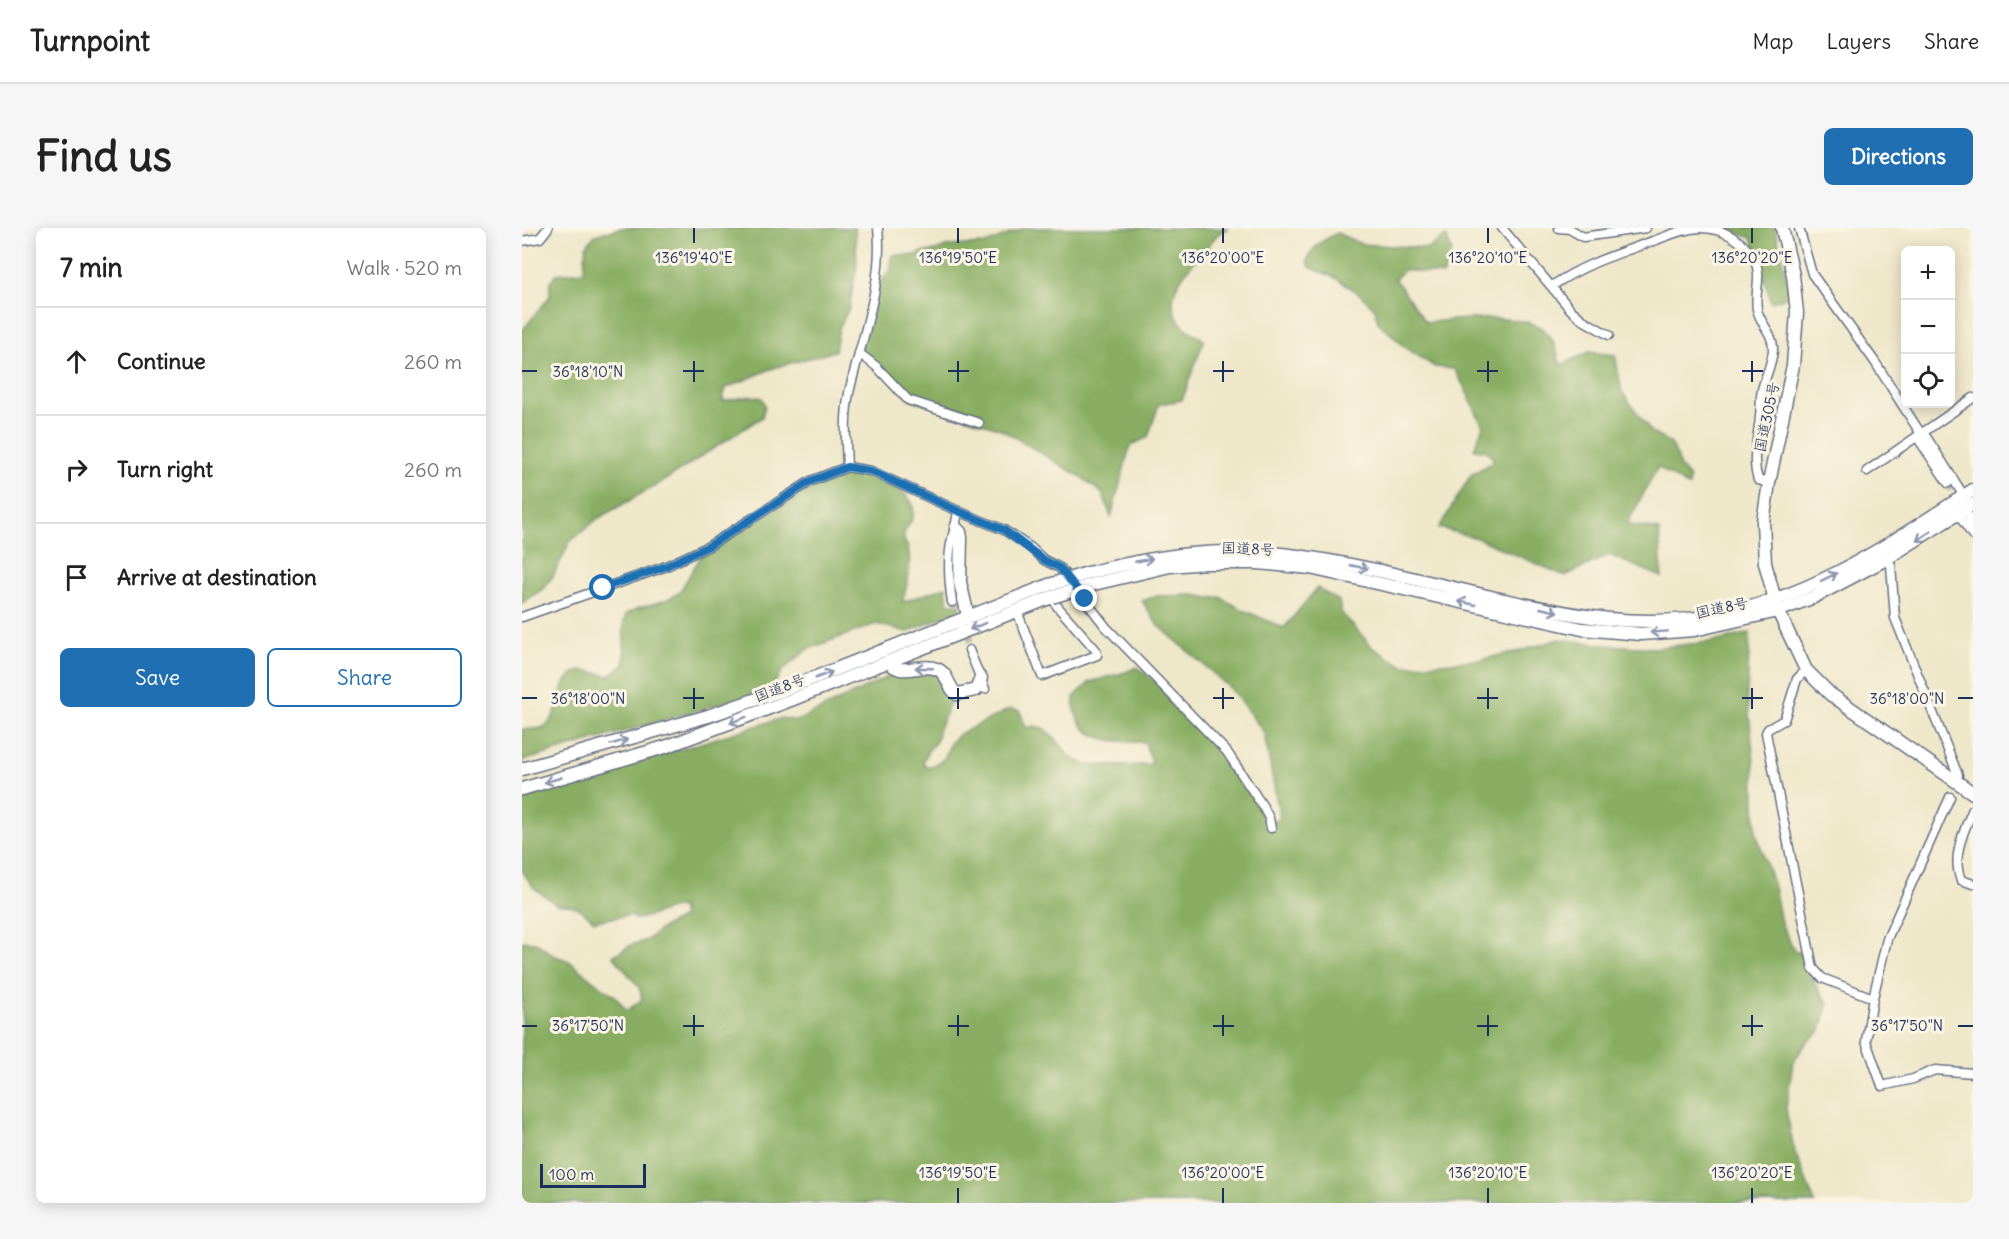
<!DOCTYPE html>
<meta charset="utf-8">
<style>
:root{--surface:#fff;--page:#f6f6f6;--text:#222;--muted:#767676;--line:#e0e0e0;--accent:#1f6fb2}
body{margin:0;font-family:Delius,"Klee One",sans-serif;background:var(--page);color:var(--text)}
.controls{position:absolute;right:18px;top:18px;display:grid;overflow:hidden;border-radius:9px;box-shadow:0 3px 15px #0003}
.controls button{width:54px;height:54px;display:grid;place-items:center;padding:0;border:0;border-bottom:2px solid var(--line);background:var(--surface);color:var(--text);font:30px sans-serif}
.scale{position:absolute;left:18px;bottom:15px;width:106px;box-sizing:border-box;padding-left:6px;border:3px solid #1b2f5e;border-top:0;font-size:16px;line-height:21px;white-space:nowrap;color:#1b2f5e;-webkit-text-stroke:4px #fcf5e5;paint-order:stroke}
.stop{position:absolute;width:18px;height:18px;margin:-14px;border:4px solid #1f6fb2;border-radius:50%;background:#fff}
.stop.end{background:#1f6fb2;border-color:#fff;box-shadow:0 2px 6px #0008}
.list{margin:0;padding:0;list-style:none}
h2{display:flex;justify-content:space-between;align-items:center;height:78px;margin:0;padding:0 24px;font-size:26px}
h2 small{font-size:20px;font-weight:400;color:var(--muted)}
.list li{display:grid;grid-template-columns:39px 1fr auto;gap:18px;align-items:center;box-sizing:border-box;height:108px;padding:0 24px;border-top:2px solid var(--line)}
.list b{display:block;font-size:22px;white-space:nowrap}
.list em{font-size:20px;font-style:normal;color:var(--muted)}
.actions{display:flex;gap:12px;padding:18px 24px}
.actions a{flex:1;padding:14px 0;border:2px solid var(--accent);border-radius:9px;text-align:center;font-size:21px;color:var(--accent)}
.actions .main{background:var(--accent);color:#fff}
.icon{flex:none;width:33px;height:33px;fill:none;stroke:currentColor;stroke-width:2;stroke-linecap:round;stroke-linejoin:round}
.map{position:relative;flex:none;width:1451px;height:975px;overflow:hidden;border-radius:9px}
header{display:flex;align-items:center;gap:36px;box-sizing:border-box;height:84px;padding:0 30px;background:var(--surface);border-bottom:2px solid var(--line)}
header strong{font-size:28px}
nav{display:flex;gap:33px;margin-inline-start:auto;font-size:21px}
.intro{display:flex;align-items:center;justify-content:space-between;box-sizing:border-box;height:144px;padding:0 36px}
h1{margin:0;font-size:42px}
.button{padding:15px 27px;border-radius:9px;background:var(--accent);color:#fff;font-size:21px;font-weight:700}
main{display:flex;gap:36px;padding:0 36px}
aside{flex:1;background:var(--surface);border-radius:9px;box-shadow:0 3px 15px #0003}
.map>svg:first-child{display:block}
.forest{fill:#88ad62;stroke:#526e60;stroke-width:1.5}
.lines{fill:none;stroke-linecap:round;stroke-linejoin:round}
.minor-tunnel{stroke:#c5c2b4;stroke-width:8;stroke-dasharray:8 4;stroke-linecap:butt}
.minor-casing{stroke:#656f83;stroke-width:11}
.highway-casing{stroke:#656f83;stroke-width:15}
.minor{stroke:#fff;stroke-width:8}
.highway{stroke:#fff;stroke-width:12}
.highway-bridge-casing{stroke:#656f83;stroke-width:15;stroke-linecap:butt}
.highway-bridge{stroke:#fff;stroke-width:12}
.oneway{stroke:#8d97ae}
.route{stroke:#1f6fb2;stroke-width:8}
.ticks{fill:none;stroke:#1b2f5e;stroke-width:2}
.labels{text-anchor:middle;stroke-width:6;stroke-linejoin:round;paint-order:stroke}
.street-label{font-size:15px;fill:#1b2f5e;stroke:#fcf5e5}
.ticks-label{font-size:15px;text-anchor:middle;fill:#1b2f5e;stroke:#fcf5e5;stroke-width:6;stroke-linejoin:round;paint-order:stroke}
</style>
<header>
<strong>Turnpoint</strong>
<nav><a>Map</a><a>Layers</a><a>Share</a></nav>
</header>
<div class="intro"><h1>Find us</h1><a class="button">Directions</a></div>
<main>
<aside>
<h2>7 min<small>Walk · 520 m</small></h2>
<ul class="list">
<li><svg class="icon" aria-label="ahead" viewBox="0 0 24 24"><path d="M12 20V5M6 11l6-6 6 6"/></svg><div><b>Continue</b></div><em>260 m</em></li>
<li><svg class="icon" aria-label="right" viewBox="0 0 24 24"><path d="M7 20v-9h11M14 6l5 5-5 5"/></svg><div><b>Turn right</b></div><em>260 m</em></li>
<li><svg class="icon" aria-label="arrive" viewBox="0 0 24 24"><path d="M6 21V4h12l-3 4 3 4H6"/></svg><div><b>Arrive at destination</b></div></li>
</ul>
<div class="actions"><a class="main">Save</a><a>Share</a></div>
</aside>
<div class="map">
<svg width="1451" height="975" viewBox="0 0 1451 975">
<rect width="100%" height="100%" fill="#fcf5e5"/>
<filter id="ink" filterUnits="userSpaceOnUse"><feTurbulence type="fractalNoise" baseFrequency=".0167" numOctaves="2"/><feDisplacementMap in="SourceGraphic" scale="12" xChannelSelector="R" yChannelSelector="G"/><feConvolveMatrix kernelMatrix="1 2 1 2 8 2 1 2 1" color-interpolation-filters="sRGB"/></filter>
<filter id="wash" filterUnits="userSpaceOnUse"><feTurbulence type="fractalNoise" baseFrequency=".008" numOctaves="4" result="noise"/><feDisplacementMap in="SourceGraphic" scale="24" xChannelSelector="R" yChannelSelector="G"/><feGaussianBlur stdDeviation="1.35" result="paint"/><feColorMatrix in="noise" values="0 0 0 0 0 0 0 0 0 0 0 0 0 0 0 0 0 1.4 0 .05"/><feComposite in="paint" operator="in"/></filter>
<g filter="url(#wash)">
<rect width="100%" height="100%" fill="#efe7c9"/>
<g class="forest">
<polygon points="99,0 333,0 335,37 327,80 317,100 313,123 251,140 204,160 200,173 230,168 240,170 243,177 240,189 143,252 75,291 48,314 31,348 21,361 0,375 0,103 28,68 28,54 34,46 62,43 64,18 73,7"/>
<path d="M503,0H708C694,3 690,15 681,24C662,44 635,74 663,99C669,104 676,108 682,112L660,172L637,176L626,209L608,218L589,289L581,266L559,249L479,201L389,171L339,123L353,67L360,52L369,42L370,27H393L400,24L413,23L427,18L463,16Z"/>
<polygon points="1202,0 1253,0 1269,68 1249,74 1230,10"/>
<path d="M815,5L839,16L906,20L924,8L930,23L921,47L882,42L873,51L904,94C934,92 1008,82 1027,107C1034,115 1035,128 1039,137L1067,124L1093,127L1100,164L1130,205L1148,215L1156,230L1157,238L1167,250V259L1136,239L1105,296L1137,302L1140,349L1087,327L1043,348L955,310L917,300L949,247L972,233L966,223L952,221L961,198C951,179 944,159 932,141L913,139L885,121L856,94L853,81L838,66L812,49L789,40L785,33C790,18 802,12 815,5Z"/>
<path d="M333,242C352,249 401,263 390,291C387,298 380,303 382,312C383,315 385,317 386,320C390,336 385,360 380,374L424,359L426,376H439L438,382L386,404L354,396L286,421L260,443L249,461L0,533V501C6,501 13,502 19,500C44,491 30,443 63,443C70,443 79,446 86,448L102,437C105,419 98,404 104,386L114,381L144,372L157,365L179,328L292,257L320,244Z"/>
<path d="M795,360L817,373L819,384L851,420L881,438L956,432L998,423L1037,411L1084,417L1133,420L1195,413L1228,405L1225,466L1232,533L1234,604L1252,659L1259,695L1273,724H1283C1287,744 1292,759 1306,774L1299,803L1285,814L1271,834L1264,881L1272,922L1293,975H0V713L13,714L31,727L47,733L73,754L92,767L105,783L120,771L117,759L91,728L109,717L125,712L140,700L161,689L159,679C142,681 129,690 113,691L109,687L72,693C61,682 50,675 35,677L12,660L0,643V570L260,490L275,493L376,444L409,442L419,448L431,468L416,503L415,512L406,523L401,534L406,540L422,531L429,514L437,506L488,481L498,483L504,500L512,498L521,500L535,512L547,529L564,537L604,538L630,536L623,514C589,514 551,513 552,469L568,454L604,444L615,439L645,463L708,532L746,592L753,594L758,590L742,505L738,499L709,461L635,396L620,373L635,368L672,367L688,370L698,369L721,382L762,400Z"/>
</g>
</g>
<g filter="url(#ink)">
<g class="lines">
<g class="minor-tunnel">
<polyline points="1426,255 1439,275"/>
<polyline points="430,374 447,422"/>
</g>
<g class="minor-casing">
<g id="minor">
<polyline points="980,0 1049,82 1061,92 1087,107"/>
<polyline points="1037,0 1048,1 1061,9 1124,0"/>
<polyline points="1277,0 1290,46 1353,134 1399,206"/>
<polyline points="0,13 18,10 26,0"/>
<path d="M1030,58C1062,36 1095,26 1131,13C1146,8 1162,0 1179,0C1201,0 1221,12 1232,31C1241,48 1232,63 1235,81C1238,96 1252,106 1251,122C1250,136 1243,149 1240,162C1238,171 1239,180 1238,189C1236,212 1229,230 1236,252L1247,255"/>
<polyline points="337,125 355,139 386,172 457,195"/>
<polyline points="1401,204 1442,268"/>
<polyline points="1395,209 1426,255"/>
<path d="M325,239C324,214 322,190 327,165C339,112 362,55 356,0"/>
<polyline points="1345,243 1451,170"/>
<polyline points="1436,286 1451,308"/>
<polyline points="1447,288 1451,295"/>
<polyline points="1364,331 1369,337 1373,390 1436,547 1434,553"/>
<path d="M430,374C427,354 425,331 430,311C432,302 435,293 436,283"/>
<polyline points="495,383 520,448 575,427 574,422 535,378 530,369"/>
<polyline points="0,389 142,339 187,318 289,253 325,239 349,243 436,283 482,302 508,319 522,332 538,340 584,399 705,524 740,577 747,590 749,600"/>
<polyline points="447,422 463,461"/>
<polyline points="1284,442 1275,451 1262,492 1246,501 1244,505 1291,740 1300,750 1351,770"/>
<polyline points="1428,569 1365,711 1351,770 1344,813 1360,858 1391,851 1413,842 1451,845"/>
<path d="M1451,581C1442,603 1429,629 1439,652L1451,656"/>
</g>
</g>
<g class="highway-casing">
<g id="highway">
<polyline points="1260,0 1271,47 1275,85 1271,137 1247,255 1241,294 1243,335 1256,383 1284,442 1308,466 1451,565"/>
<polyline points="434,300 438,304 439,310 438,354 446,388"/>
<path d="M566,345C633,328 698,318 768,327C837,336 905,354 973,370C1051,387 1113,402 1194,387C1291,370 1370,314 1451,262"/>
<polyline points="572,356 648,338 684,335 735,335 788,340 1060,401 1119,406 1172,402 1256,383 1292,369 1364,331 1451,276"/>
<path d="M365,434C369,436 373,440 378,441C390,443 402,436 415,441C427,446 426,461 435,466L454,462L459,450"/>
<polyline points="0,541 186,488 261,462 527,357"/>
<polyline points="0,561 143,519 269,472 530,369"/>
</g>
</g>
<use href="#minor" class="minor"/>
<use href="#highway" class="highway"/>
<g class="highway-bridge-casing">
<g id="highway-bridge">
<polyline points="527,357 566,345"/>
<polyline points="530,369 572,356"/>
</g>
</g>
<use href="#highway-bridge" class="highway-bridge"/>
</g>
<defs><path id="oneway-shaft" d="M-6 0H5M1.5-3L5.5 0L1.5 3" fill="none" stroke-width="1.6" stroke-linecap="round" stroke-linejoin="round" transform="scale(1.5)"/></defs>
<g class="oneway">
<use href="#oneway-shaft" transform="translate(1402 308) rotate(147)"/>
<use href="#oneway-shaft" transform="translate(622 332) rotate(-11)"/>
<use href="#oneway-shaft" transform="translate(837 339) rotate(11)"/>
<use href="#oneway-shaft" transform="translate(1307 349) rotate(-26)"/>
<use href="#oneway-shaft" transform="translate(945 375) rotate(-167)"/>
<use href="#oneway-shaft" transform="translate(1027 382) rotate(13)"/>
<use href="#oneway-shaft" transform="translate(456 398) rotate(158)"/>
<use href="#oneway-shaft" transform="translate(1137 404) rotate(176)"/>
<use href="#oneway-shaft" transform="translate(402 440) rotate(-178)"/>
<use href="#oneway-shaft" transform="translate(302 447) rotate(-21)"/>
<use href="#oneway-shaft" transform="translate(216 492) rotate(160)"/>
<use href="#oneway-shaft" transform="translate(97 514) rotate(-16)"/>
<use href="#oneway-shaft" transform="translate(31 552) rotate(164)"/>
</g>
</g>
<g class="lines" filter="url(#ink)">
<polyline class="route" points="81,360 142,339 187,318 289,253 325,239 349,243 436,283 482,302 522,332 538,340 563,371"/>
</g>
<path class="ticks" d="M172,0V15M436,0V15M701,0V15M966,0V15M1230,0V15M172,133V154M436,133V154M701,133V154M966,133V154M1230,133V154M0,143H15M161,143H182M426,143H447M691,143H712M955,143H976M1220,143H1241M172,460V481M436,460V481M701,460V481M966,460V481M1230,460V481M0,470H15M161,470H182M426,470H447M691,470H712M955,470H976M1220,470H1241M1436,470H1451M172,787V808M436,787V808M701,787V808M966,787V808M1230,787V808M0,798H15M161,798H182M426,798H447M691,798H712M955,798H976M1220,798H1241M1436,798H1451M436,960V975M701,960V975M966,960V975M1230,960V975"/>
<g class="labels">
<g class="street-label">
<text transform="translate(1245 189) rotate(-78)" y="5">国道305号</text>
<text transform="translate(726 321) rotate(2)" y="5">国道8号</text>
<text transform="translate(1200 380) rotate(-12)" y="5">国道8号</text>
<text transform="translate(258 460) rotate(-21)" y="5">国道8号</text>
</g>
</g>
<g class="ticks-label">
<text x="172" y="35">136°19'40"E</text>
<text x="436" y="35">136°19'50"E</text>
<text x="701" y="35">136°20'00"E</text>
<text x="966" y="35">136°20'10"E</text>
<text x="1230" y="35">136°20'20"E</text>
<text x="66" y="149">36°18'10"N</text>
<text x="66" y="476">36°18'00"N</text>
<text x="1385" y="476">36°18'00"N</text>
<text x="66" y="803">36°17'50"N</text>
<text x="1385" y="803">36°17'50"N</text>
<text x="436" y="950">136°19'50"E</text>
<text x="701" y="950">136°20'00"E</text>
<text x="966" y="950">136°20'10"E</text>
<text x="1230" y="950">136°20'20"E</text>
</g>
</svg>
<div class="controls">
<button>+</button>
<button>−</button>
<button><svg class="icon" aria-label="locate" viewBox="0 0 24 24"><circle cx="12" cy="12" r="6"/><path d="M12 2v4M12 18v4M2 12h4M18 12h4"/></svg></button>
</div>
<div class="scale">100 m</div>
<div class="stop" style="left:81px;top:360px"></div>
<div class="stop end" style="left:563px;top:371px"></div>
</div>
</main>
